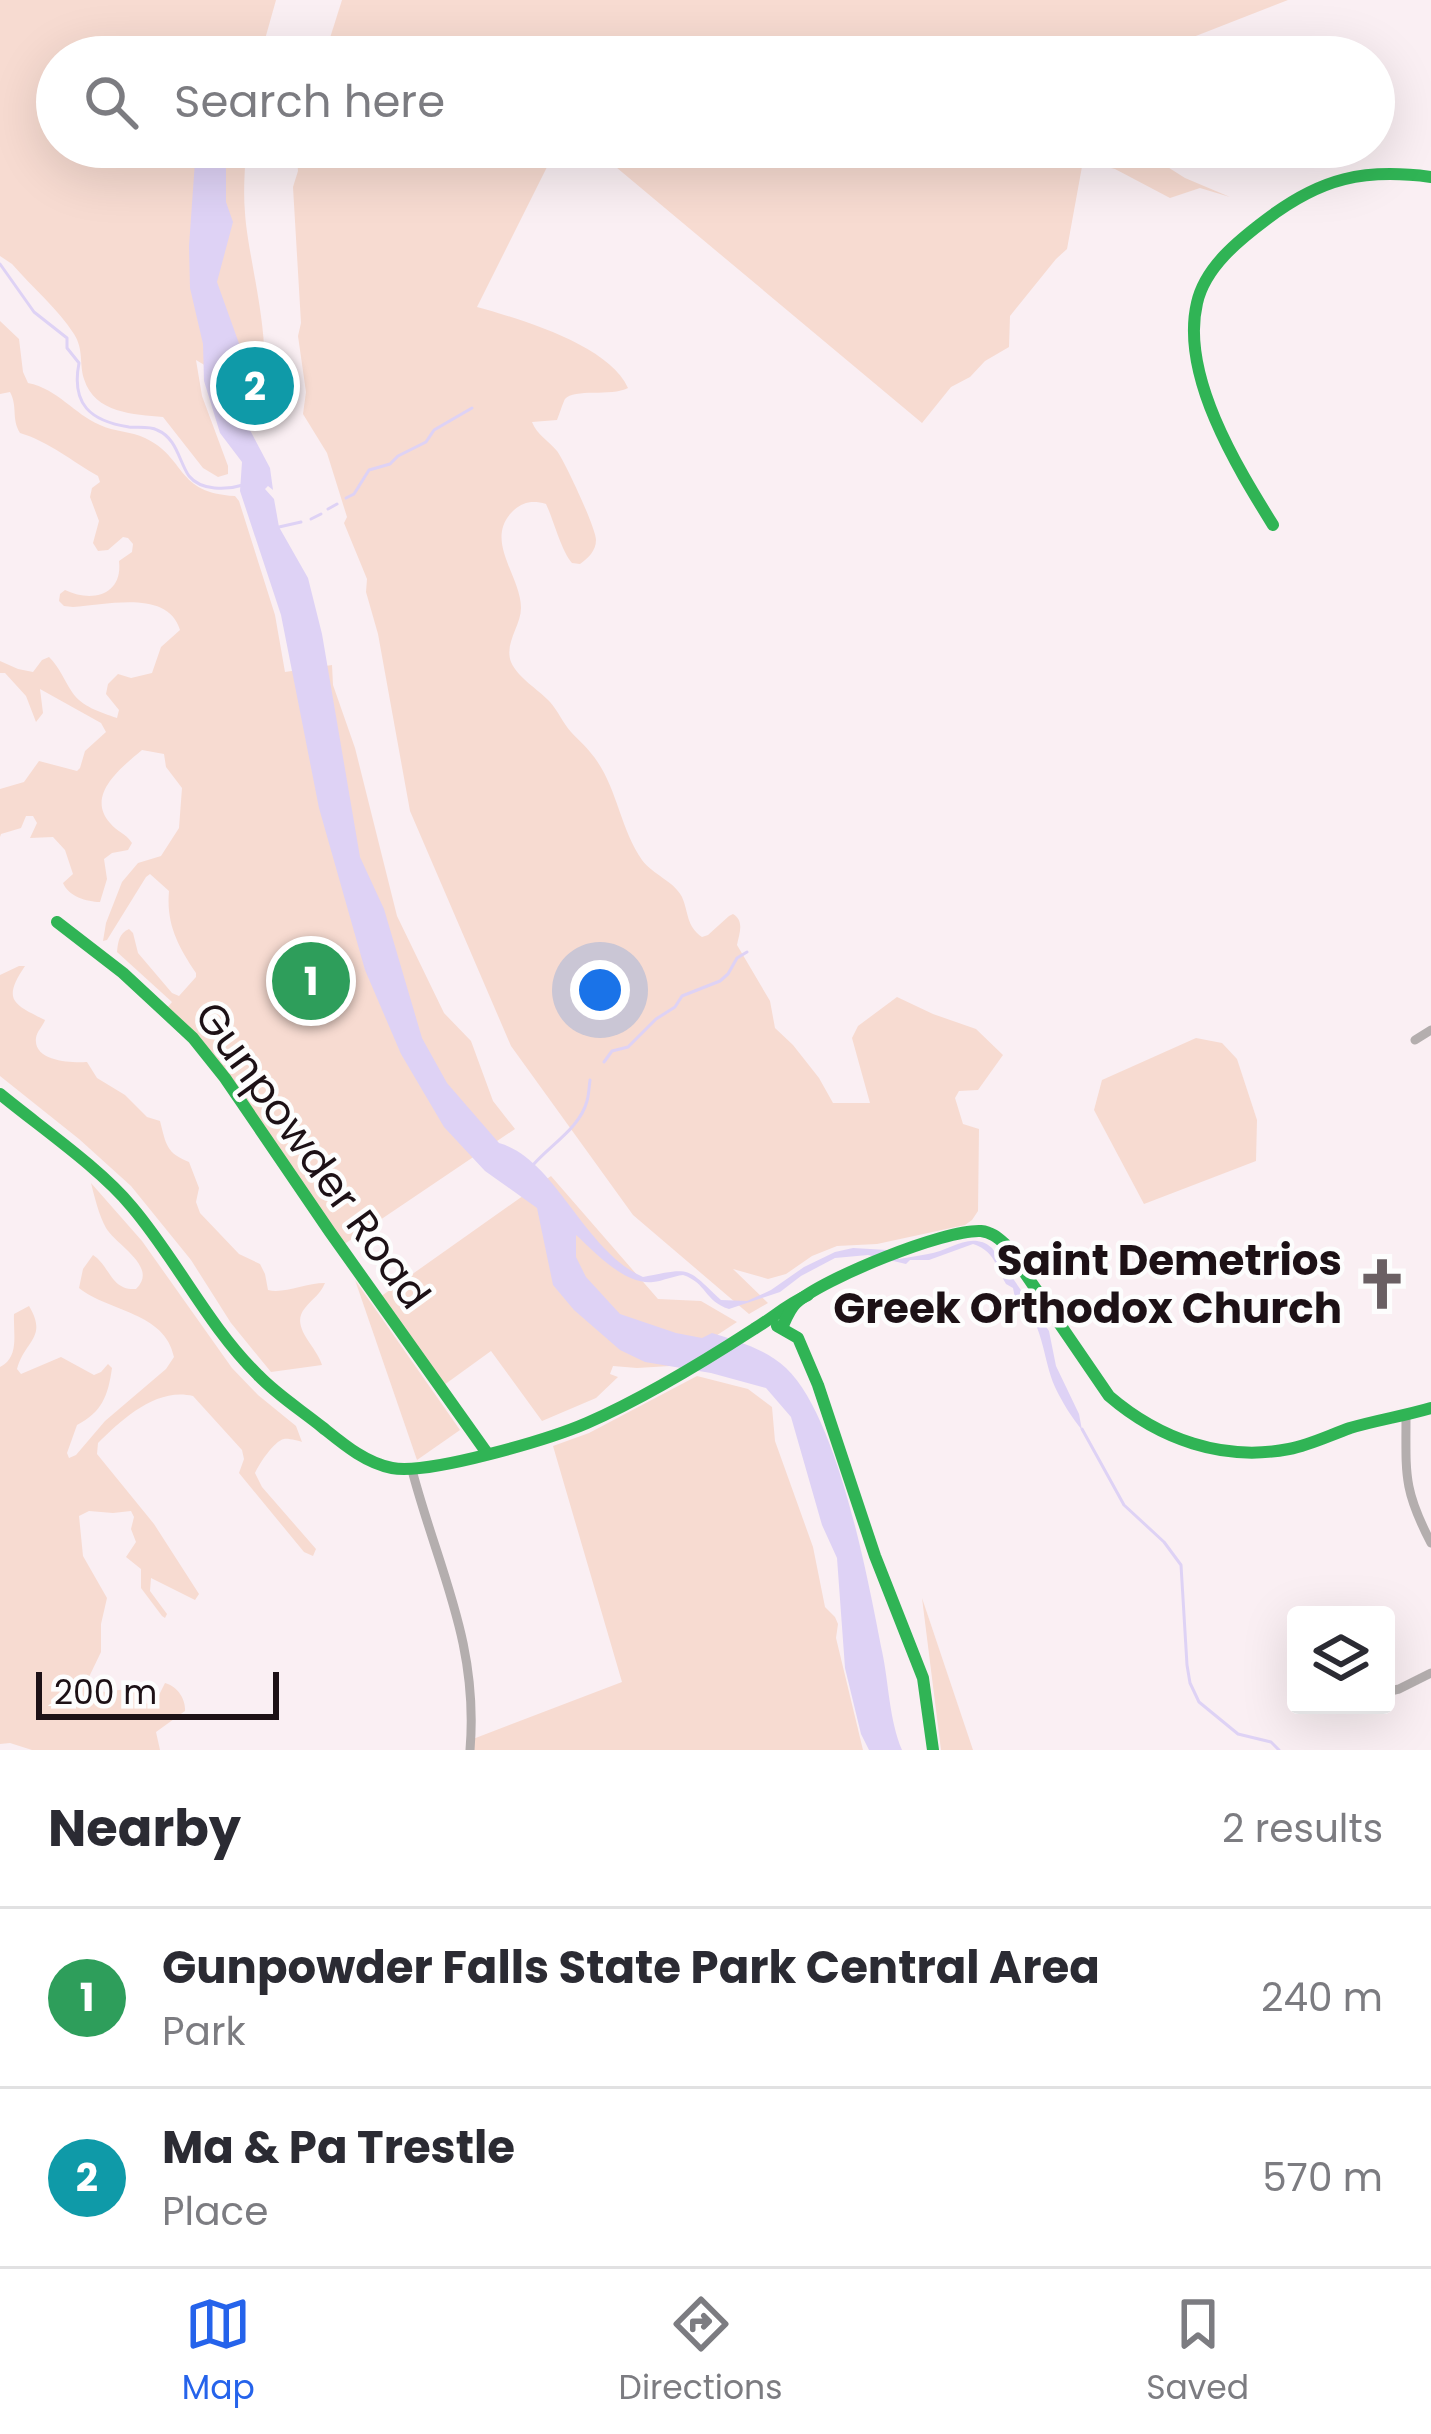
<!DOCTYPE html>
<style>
:root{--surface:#fff;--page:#f7f7f7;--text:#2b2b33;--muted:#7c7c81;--line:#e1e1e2;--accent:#2563eb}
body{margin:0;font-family:Poppins,sans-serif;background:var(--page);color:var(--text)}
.controls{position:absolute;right:36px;bottom:36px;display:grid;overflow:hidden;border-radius:12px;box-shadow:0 12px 48px #0002}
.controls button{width:108px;height:108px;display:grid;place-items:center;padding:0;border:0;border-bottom:3px solid var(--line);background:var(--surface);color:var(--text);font:60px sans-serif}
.scale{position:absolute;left:36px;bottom:30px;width:243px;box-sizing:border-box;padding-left:12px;border:6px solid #1d1116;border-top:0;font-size:33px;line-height:42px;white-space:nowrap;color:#1d1116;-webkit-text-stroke:9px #fdfdfd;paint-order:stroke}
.you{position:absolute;left:600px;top:990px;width:42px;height:42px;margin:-30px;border:9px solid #fff;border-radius:50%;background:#1a73e8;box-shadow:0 0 0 18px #1a73e833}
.badge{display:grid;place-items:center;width:78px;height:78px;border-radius:50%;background:var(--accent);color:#fff;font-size:39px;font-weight:700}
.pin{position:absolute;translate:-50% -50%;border:6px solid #fff;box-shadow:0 3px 12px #0006}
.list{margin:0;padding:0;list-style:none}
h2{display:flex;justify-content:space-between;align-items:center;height:156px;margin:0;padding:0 48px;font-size:51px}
h2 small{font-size:39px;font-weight:400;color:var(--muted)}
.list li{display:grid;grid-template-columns:78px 1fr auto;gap:36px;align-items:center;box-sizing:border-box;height:180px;padding:0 48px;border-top:3px solid var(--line)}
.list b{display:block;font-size:45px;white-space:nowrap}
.list p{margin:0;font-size:39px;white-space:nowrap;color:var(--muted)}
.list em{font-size:39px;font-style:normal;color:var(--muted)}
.icon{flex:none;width:66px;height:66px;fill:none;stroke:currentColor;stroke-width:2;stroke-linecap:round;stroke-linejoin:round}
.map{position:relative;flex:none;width:1431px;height:1750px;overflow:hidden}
.search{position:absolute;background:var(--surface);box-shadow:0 12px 48px #0002;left:36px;right:36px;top:36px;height:132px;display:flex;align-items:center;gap:30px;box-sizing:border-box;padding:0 42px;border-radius:66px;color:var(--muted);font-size:45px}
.sheet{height:516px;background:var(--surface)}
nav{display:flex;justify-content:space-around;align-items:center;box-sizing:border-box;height:168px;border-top:3px solid var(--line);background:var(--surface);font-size:33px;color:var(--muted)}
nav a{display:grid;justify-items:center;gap:6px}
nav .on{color:var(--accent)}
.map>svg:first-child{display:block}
.green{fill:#f7dbd1}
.water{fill:#ded2f5}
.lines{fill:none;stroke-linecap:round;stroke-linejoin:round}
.stream{stroke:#ded2f5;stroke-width:3}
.street{stroke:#b4aeae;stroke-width:9}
.fast{stroke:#30b455;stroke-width:12}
.labels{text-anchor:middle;stroke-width:9;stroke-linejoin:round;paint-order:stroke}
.street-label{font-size:42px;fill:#1d1116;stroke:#fdfdfd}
.poi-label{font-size:42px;font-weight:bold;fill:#1d1116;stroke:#fdfdfd;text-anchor:end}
</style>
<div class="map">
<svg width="1431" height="1750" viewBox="0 0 1431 1750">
<rect width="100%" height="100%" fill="#faeff3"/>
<g class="green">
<path d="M0,0H276L260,57H57V147H246C245,169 243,191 245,213C248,261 277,355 258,397L196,360L202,396L228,466V474L218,477L203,468L163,417C134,414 95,414 84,379C79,363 84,350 74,334C58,309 32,287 12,264L0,256Z"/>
<polygon points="342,0 1288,0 1142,57 324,57"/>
<path d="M296,147H557L477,307C520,319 609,345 628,388C611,397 574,388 565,399C564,400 558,418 557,420L532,422C537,435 548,440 557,451C565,462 596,528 596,540C596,551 588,558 580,564L572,563C561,550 554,521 546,504C532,500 522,502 512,512C484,541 521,576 521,608C521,626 504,643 511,662C518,678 538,689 550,702C558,711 563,723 571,732C577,739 585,745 590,752C617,783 619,827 642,860C653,875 674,881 682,897C689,913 686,926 702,937L708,935L729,916L733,914C745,921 739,934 737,945L770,1001L775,1028L793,1045L819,1078L833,1103H870L852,1038L858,1026L897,997L933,1014L976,1029L1003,1055L978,1090L959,1091L955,1098L963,1124L979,1129L978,1211L972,1220L965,1225L877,1244L837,1246L812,1256L786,1274L768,1279L733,1269L768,1303L749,1314L633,1215L511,1046L410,811L378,634L366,592L367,579L344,523L347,517L327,453L303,414L306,392L298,336L301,323L293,187L298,171Z"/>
<polygon points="592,147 1136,147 1185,178 1230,197 1200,188 1170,198 1115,169 1083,161 1067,249 1056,259 1010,316 1009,347 985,361 970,377 951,387 922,423"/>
<path d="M0,321L19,339L23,372L28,383C58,389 74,414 100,425C114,432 131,431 145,438C187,458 175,493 235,496L239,501L275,615L285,672L332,665L333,685L355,748L397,916L444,1013L471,1041L493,1101L515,1129L343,1245L167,1008L172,1002L117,952C118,942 119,933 129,929L133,933L138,953L172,993L179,996L196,977V973C178,946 166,924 169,891L150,874L146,877L107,940L103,941L106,923L122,882L138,863L161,856L179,828L182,788L166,767L164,754L142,750C122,767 85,795 110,823C117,832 126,833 132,843L128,850L112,853L104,859L107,879L100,902C87,902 68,896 63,883L73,874L65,850L53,837L30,838L37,823L33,816H26L21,828L1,834L0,837V789L24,782L39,761L77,771L80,768L85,751L106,732L101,723L40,689L43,713L36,722L26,696L5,673H0V661L18,669L33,672L42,660L49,657C60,668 63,678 72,692C82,707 100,712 117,718L119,710L106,694L108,684L118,674L131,678L152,673L161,647L180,630C168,589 107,605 73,607L64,606L59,601L60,594L65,590C92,603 123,595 119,561L132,552L133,544L128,538L123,537L108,550L98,551L93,543L99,521L90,497L92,488L100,482L98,476C73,462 48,441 20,433C11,418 18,407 10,392L0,394Z"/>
<path d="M19,966H25C2,1000 13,1004 45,1020C43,1026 37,1031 36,1038C33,1062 73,1063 87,1062L97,1078L125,1095L147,1117L160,1121C166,1144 166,1153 189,1162L199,1188L196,1202L200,1213L239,1254L260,1264L265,1274L268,1290C284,1294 305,1283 325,1283C320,1295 313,1298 305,1308C289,1327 317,1346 322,1365L271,1372L231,1323L191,1260L131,1186L79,1139L0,1076V975Z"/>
<polygon points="1196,1038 1222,1043 1237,1059 1257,1120 1256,1161 1144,1204 1094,1110 1102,1080"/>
<polygon points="551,1176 658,1299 701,1301 737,1322 670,1366 637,1368 613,1366 610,1374 618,1377 596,1398 542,1421 491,1351 444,1385 380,1297"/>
<path d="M91,1183L142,1241L232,1368L258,1395L296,1426L302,1442C299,1441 288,1438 284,1439C274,1441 259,1464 255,1473L262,1487L316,1549L313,1556L304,1552L239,1473L244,1459L242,1450L193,1396C157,1387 122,1419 98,1443L97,1454L154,1524L199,1594L195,1600L151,1578L150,1591L167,1614L165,1618L162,1616L141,1588V1569L126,1557L136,1542L131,1529L134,1517L131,1511L113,1513L89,1511L79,1516L83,1556L107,1598L101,1624V1652L88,1679V1687L105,1692L133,1688L147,1704L157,1699L165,1683C177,1686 186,1699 185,1711L156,1732L160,1750H32L10,1743L0,1744V1367C20,1357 13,1333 14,1314L29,1306C48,1338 25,1340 17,1369L21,1374L61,1357L94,1375L101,1372L108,1364L112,1368C108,1396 102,1412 77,1425L67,1453L69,1458L76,1455L105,1421L166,1369L174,1357C165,1312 109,1312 79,1288L83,1269L93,1255C110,1266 111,1291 136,1289C159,1267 117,1246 106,1228C99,1216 94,1195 91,1183Z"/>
<polygon points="355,1280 460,1430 417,1460"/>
<polygon points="697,1376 748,1389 772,1407 775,1441 813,1547 825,1607 835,1617 838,1624 836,1638 863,1750 473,1750 473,1739 622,1682 553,1446 589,1433"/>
<polygon points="922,1598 973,1750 941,1750"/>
</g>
<path class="water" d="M196,147H226V202L233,222L217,282L241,349L234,400L270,468L273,490L268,486L265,489L274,499L279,527L308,578L322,634L360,857L384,909L422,1038L447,1083L499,1143C556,1159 583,1250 643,1277C692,1267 686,1267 721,1300L747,1301L771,1290L804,1267L835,1252L853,1248L887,1250L899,1259C909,1257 919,1256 928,1254C951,1251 971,1230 992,1248L1049,1331L1056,1366L1079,1414L1082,1430C1072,1418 1062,1402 1055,1387C1042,1358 1044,1318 1015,1298L1013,1288L1006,1284C996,1267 995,1251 973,1244L929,1260H910L906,1264L868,1255L835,1258L801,1276L780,1292L729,1309C704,1301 707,1283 683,1275C673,1276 663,1281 653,1282C624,1285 595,1252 576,1235V1257L586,1277L620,1314L676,1333L702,1338L712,1333C737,1341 766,1349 786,1368C838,1417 868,1579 882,1651C889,1684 889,1719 902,1750H869L861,1734L845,1668L837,1558L822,1525L791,1417L766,1388L711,1373L645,1362L620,1350L574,1310L553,1285L537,1208L485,1171L444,1127L401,1054L365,970L319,808L281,615L240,491L242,462L220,433L204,381L203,344L190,288L189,246Z"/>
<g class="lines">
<g class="stream">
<path d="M0,264L34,312L67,338V348L79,363C71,404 90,421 129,427C137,428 150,426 157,430C177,438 179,462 189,476C201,491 227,490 243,485"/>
<polyline points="346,498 354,494 369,470 390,464 398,456 426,442 434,430 472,408"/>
<polyline points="328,509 337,504"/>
<polyline points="311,519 321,514"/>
<polyline points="279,527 301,522"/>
<polyline points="604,1062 612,1051 628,1047 656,1019 675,1007 682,996 720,981 728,974 737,958 747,952"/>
<path d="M533,1165C550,1145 580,1128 587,1101C589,1094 589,1087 590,1080"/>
<polyline points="1082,1429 1124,1505 1164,1542 1181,1565 1187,1665 1190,1683 1199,1702 1238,1734 1271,1742 1279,1750"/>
</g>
<g class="street">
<polyline points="1415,1040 1431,1030"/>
<path d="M1406,1416C1406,1475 1403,1489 1431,1543"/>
<path d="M412,1470C438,1569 479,1643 470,1750"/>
<polyline points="1386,1692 1399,1689 1431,1673"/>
</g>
<g class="fast">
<path d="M1273,525C1237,467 1180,375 1197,303C1205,267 1239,240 1267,219C1321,178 1364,168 1431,177"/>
<polyline points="57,922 123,973 193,1038 225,1078 330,1232 487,1453"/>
<path d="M0,1094C40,1127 100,1168 132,1207C177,1260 208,1326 258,1375C277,1395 301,1410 322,1427C342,1443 365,1463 392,1468C429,1475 550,1439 587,1423C642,1399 703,1362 754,1329C774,1317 786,1305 808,1295"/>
<polyline points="777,1326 798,1338 818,1385 875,1556 923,1678 933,1750"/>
<path d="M782,1328C786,1319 789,1310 796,1303C822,1279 945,1229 981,1231C991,1232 997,1237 1005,1244L1109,1396C1159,1439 1223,1462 1289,1449C1310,1445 1330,1435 1350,1428C1377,1420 1404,1416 1431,1408"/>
</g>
</g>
<defs>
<g id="church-bare" transform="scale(4.14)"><path d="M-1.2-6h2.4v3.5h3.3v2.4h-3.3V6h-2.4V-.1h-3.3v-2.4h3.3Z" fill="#6a5f63" stroke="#fdfdfd" stroke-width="2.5" paint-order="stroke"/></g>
</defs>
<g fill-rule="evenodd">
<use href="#church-bare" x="1382" y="1284"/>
</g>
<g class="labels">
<g class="street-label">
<text transform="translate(313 1155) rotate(54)" y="15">Gunpowder Road</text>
</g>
<g class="poi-label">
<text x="1342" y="1275">Saint Demetrios<tspan x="1342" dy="48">Greek Orthodox Church</tspan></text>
</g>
</g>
</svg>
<div class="controls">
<button><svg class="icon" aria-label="layers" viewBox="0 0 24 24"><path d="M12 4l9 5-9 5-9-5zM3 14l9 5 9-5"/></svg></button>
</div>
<div class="scale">200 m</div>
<div class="you"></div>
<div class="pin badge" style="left:311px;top:981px;background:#2e9e5b">1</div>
<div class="pin badge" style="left:255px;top:386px;background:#0f9aa8">2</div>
<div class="search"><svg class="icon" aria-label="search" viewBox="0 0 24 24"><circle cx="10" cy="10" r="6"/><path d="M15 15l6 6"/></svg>Search here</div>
</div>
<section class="sheet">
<h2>Nearby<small>2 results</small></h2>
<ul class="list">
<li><span class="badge" style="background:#2e9e5b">1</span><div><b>Gunpowder Falls State Park Central Area</b><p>Park</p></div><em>240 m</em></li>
<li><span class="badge" style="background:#0f9aa8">2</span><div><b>Ma &amp; Pa Trestle</b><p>Place</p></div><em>570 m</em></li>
</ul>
</section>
<nav>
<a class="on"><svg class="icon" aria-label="map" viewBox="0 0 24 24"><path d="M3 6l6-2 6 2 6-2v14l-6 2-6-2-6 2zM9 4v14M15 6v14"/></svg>Map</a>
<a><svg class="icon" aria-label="directions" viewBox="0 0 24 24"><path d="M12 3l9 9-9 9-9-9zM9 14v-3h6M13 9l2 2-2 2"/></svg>Directions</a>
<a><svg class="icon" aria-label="saved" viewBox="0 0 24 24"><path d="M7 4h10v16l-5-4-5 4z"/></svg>Saved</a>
</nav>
